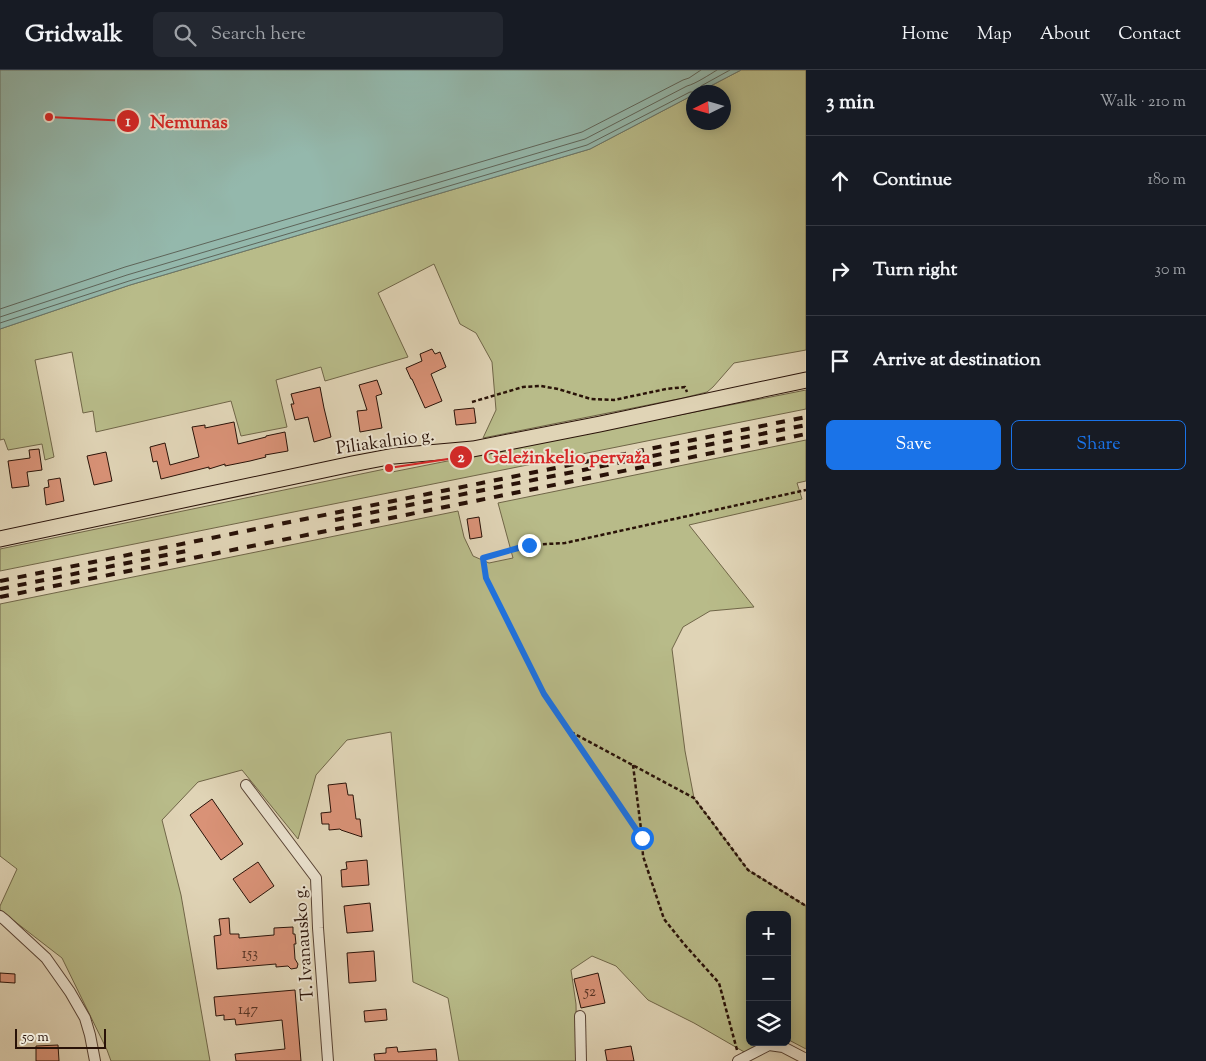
<!DOCTYPE html>
<meta charset="utf-8">
<style>
:root{--surface:#171b24;--page:#242831;--text:#f1f3f6;--muted:#9ea1a6;--line:#363941;--accent:#1a73e8}
body{margin:0;font-family:"Sorts Mill Goudy",serif;background:var(--page);color:var(--text)}
.controls{position:absolute;right:15px;bottom:15px;display:grid;overflow:hidden;border-radius:8px;box-shadow:0 2px 12px #0003}
.controls button{width:45px;height:45px;display:grid;place-items:center;padding:0;border:0;border-bottom:1px solid var(--line);background:var(--surface);color:var(--text);font:25px sans-serif}
.compass{position:absolute;left:686px;top:15px;width:45px;height:45px;border-radius:50%;background:var(--surface);box-shadow:0 2px 12px #0003;rotate:265deg}
.scale{position:absolute;left:15px;bottom:12px;width:91px;box-sizing:border-box;padding-left:5px;border:2px solid #291208;border-top:0;font-size:14px;line-height:18px;white-space:nowrap;color:#291208;-webkit-text-stroke:4px #ebe3d0;paint-order:stroke}
.stop{position:absolute;width:15px;height:15px;margin:-11px;border:4px solid #1a73e8;border-radius:50%;background:#fff}
.stop.end{background:#1a73e8;border-color:#fff;box-shadow:0 1px 5px #0008}
.list{margin:0;padding:0;list-style:none}
h2{display:flex;justify-content:space-between;align-items:center;height:65px;margin:0;padding:0 20px;font-size:21px}
h2 small{font-size:16px;font-weight:400;color:var(--muted)}
.list li{display:grid;grid-template-columns:32px 1fr auto;gap:15px;align-items:center;box-sizing:border-box;height:90px;padding:0 20px;border-top:1px solid var(--line)}
.list b{display:block;font-size:19px;white-space:nowrap}
.list em{font-size:16px;font-style:normal;color:var(--muted)}
.actions{display:flex;gap:10px;padding:15px 20px}
.actions a{flex:1;padding:11px 0;border:1px solid var(--accent);border-radius:8px;text-align:center;font-size:18px;color:var(--accent)}
.actions .main{background:var(--accent);color:#fff}
.icon{flex:none;width:28px;height:28px;fill:none;stroke:currentColor;stroke-width:2;stroke-linecap:round;stroke-linejoin:round}
.map{position:relative;flex:none;width:806px;height:991px;overflow:hidden}
header{display:flex;align-items:center;gap:30px;box-sizing:border-box;height:70px;padding:0 25px;background:var(--surface);border-bottom:1px solid var(--line)}
header strong{font-size:24px}
nav{display:flex;gap:28px;margin-inline-start:auto;font-size:18px}
.search{width:350px;height:45px;background:var(--page);display:flex;align-items:center;gap:12px;box-sizing:border-box;padding:0 18px;border-radius:8px;color:var(--muted);font-size:19px}
main{display:flex}
aside{flex:1;background:var(--surface)}
.map>svg:first-child{display:block}
.green{fill:#b8bb89;stroke:#706648}
.water{fill:#94b8ac;stroke:#69766a}
.lines{fill:none;stroke-linecap:round;stroke-linejoin:round}
.shore{stroke:#5e655a;stroke-width:1}
.building{fill:#d99277;stroke:#291208}
.minor-casing{stroke:#574234;stroke-width:12}
.primary-casing{stroke:#291208;stroke-width:17}
.path{stroke:#291208;stroke-width:2.5;stroke-dasharray:4 2.5;stroke-linecap:butt}
.minor{stroke:#ebe3d0;stroke-width:10}
.primary{stroke:#e0d4b6;stroke-width:15}
.rail{stroke:#291208;stroke-width:4;stroke-dasharray:9 9;stroke-linecap:butt}
.route{stroke:#1a73e8;stroke-width:6}
.labels{text-anchor:middle;stroke-width:4;stroke-linejoin:round;paint-order:stroke}
.number-label{font-size:15px;fill:#553224}
.street-label{font-size:18px;fill:#291208;stroke:#ebe3d0}
.leader{fill:none;stroke:#d62828;stroke-width:2}
.callout-dot{fill:#d62828;stroke:#ebe3d0;stroke-width:2}
.mark-label{font-size:15px;text-anchor:middle;font-weight:bold;fill:#fff}
.callout-label{font-size:19px;text-anchor:middle;font-weight:bold;fill:#d62828;stroke:#ebe3d0;stroke-width:4;stroke-linejoin:round;paint-order:stroke}
</style>
<header>
<strong>Gridwalk</strong>
<div class="search"><svg class="icon" aria-label="search" viewBox="0 0 24 24"><circle cx="10" cy="10" r="6"/><path d="M15 15l6 6"/></svg>Search here</div>
<nav><a>Home</a><a>Map</a><a>About</a><a>Contact</a></nav>
</header>
<main>
<div class="map">
<svg width="806" height="991" viewBox="0 0 806 991">
<rect width="100%" height="100%" fill="#e0d4b6"/>
<filter id="stains"><feTurbulence type="fractalNoise" baseFrequency=".004" numOctaves="4"/><feColorMatrix values="0 0 0 0 .2 0 0 0 0 .09 0 0 0 0 .02 0 0 0 .5 -.17"/></filter>
<radialGradient id="worn" r=".72"><stop offset=".6" stop-color="#630" stop-opacity="0"/><stop offset="1" stop-color="#630" stop-opacity=".3"/></radialGradient>
<g class="green">
<polygon points="741,0 806,0 806,280 734,293 713,317 707,322 683,328 483,368 496,340 492,292 476,263 460,254 434,194 378,223 408,287 325,311 321,297 276,310 287,357 241,366 231,331 96,362 93,341 83,343 72,282 35,290 54,387 45,390 42,374 8,380 4,369 0,370 0,259 130,215 590,79 693,25 694,52 724,52 724,22 699,22"/>
<polygon points="806,320 806,339 0,501 0,479 385,399 387,403"/>
<polygon points="806,370 806,411 797,413 802,429 689,455 754,537 710,541 683,557 672,579 685,681 694,728 748,800 806,836 806,979 787,969 787,845 750,845 750,972 769,972 746,983 694,953 648,930 616,896 592,886 571,900 576,934 577,991 459,991 448,928 413,912 391,662 347,670 316,705 298,769 242,700 198,712 162,750 181,825 210,991 111,991 107,980 62,888 0,840 0,836 17,799 0,786 0,534 458,441 464,467 473,486 489,493 513,488 498,433"/>
</g>
<polygon class="water" points="0,0 741,0 699,22 694,22 693,25 590,79 130,215 0,259"/>
<g class="lines">
<g class="shore">
<polyline points="0,239 125,197 582,62 683,10 689,8 701,0"/>
<path d="M0,247L127,205L585,69L687,16C695,14 709,5 717,0"/>
<polyline points="0,253 129,211 587,75 690,22 697,22 701,16 730,0"/>
</g>
</g>
<g class="building">
<polygon points="432,279 435,284 440,282 446,297 431,304 442,331 425,338 412,309 411,309 406,298 422,291 420,284"/>
<polygon points="377,310 382,324 376,326 382,358 360,362 357,341 367,340 359,315"/>
<polygon points="320,317 324,338 331,367 314,372 308,347 295,350 291,334 294,334 291,324"/>
<polygon points="474,338 476,353 456,355 454,340"/>
<polygon points="234,352 238,374 266,367 266,366 285,362 288,381 265,385 266,387 250,391 225,396 225,394 209,399 209,397 161,409 157,391 153,392 150,377 165,373 170,395 199,387 192,357 205,355 205,358"/>
<polygon points="39,379 42,400 27,402 29,416 12,418 8,391 30,388 29,380"/>
<polygon points="106,382 112,411 94,415 87,386"/>
<polygon points="60,408 64,431 46,435 44,418 49,417 48,410"/>
<polygon points="479,447 482,467 470,469 467,449"/>
<polygon points="346,713 348,725 353,725 356,749 360,749 362,767 341,760 340,759 329,760 329,754 322,754 321,743 331,742 328,715"/>
<polygon points="212,729 243,774 221,790 190,745"/>
<polygon points="367,790 369,815 342,817 341,800 347,799 346,792"/>
<polygon points="258,792 274,816 250,833 233,809"/>
<polygon points="370,833 373,861 347,863 344,836"/>
<polygon points="229,848 230,864 239,864 239,868 274,865 274,858 293,857 293,864 295,864 296,874 294,874 295,889 298,894 297,898 291,899 288,896 276,897 276,894 217,899 214,866 221,865 219,849"/>
<polygon points="374,881 376,911 349,913 347,883"/>
<polygon points="0,903 15,904 15,913 0,912"/>
<polygon points="598,903 605,933 581,938 574,909"/>
<polygon points="295,920 301,991 236,991 235,984 285,979 282,950 236,955 235,949 224,950 224,945 216,946 214,927"/>
<polygon points="386,939 387,950 365,952 364,941"/>
<polygon points="58,975 59,991 36,991 36,976"/>
<polygon points="631,976 634,991 607,991 605,980"/>
<polygon points="397,977 398,982 436,979 437,991 375,991 374,984 386,983 386,978"/>
</g>
<g class="lines">
<g class="minor-casing">
<g id="minor">
<polyline points="246,715 316,808 318,858 328,991"/>
<polyline points="0,846 5,850 46,888 70,922 85,948 90,965 95,991"/>
<polyline points="580,946 581,991"/>
<polyline points="738,991 769,975 783,977 806,989"/>
</g>
</g>
<g class="primary-casing">
<polyline id="primary" points="0,469 352,394 394,386 473,379 600,354 806,310"/>
</g>
<g class="path">
<polyline points="472,332 523,317 541,316 558,319 591,329 614,330 666,319 685,317 687,322"/>
<polyline points="571,662 694,728 748,800 806,836"/>
<polyline points="633,695 642,767"/>
<polyline points="737,980 719,913 684,874 664,849 643,786 642,768 544,624 486,508 483,488 529,475 565,473 806,420"/>
</g>
<use href="#minor" class="minor"/>
<use href="#primary" class="primary"/>
<g class="rail">
<polyline points="335,450 806,355"/>
<polyline points="0,511 806,347"/>
<polyline points="0,519 186,481"/>
<polyline points="0,527 806,364"/>
</g>
</g>
<g class="lines">
<polyline class="route" points="529,475 483,488 486,508 544,624 642,768"/>
</g>
<g class="labels">
<g class="number-label">
<text x="250" y="888">153</text>
<text x="590" y="926">52</text>
<text x="248" y="944">147</text>
</g>
<g class="street-label">
<text transform="translate(385 371) rotate(-8)" y="6">Piliakalnio g.</text>
<text transform="translate(303 873) rotate(-94)" y="6">T. Ivanausko g.</text>
</g>
</g>
<path class="leader" d="M49 47L128 51M389 398L461 387"/>
<g class="callout-dot">
<circle cx="49" cy="47" r="5"/>
<circle cx="389" cy="398" r="5"/>
<circle cx="128" cy="51" r="12"/>
<circle cx="461" cy="387" r="12"/>
</g>
<g class="mark-label">
<text x="128" y="56">1</text>
<text x="461" y="392">2</text>
</g>
<g class="callout-label">
<text x="189" y="58">Nemunas</text>
<text x="567" y="393">Geležinkelio pervaža</text>
</g>
<rect width="100%" height="100%" filter="url(#stains)"/>
<rect width="100%" height="100%" fill="url(#worn)"/>
</svg>
<div class="controls">
<button>+</button>
<button>−</button>
<button><svg class="icon" aria-label="layers" viewBox="0 0 24 24"><path d="M12 4l9 5-9 5-9-5zM3 14l9 5 9-5"/></svg></button>
</div>
<svg class="compass" viewBox="-18 -18 36 36"><path d="M0-13l5 13h-10z" fill="#e53935"/><path d="M0 13l5-13h-10z" fill="#9ea1a6"/></svg>
<div class="scale">50 m</div>
<div class="stop" style="left:642px;top:768px"></div>
<div class="stop end" style="left:529px;top:475px"></div>
</div>
<aside>
<h2>3 min<small>Walk · 210 m</small></h2>
<ul class="list">
<li><svg class="icon" aria-label="ahead" viewBox="0 0 24 24"><path d="M12 20V5M6 11l6-6 6 6"/></svg><div><b>Continue</b></div><em>180 m</em></li>
<li><svg class="icon" aria-label="right" viewBox="0 0 24 24"><path d="M7 20v-9h11M14 6l5 5-5 5"/></svg><div><b>Turn right</b></div><em>30 m</em></li>
<li><svg class="icon" aria-label="arrive" viewBox="0 0 24 24"><path d="M6 21V4h12l-3 4 3 4H6"/></svg><div><b>Arrive at destination</b></div></li>
</ul>
<div class="actions"><a class="main">Save</a><a>Share</a></div>
</aside>
</main>
